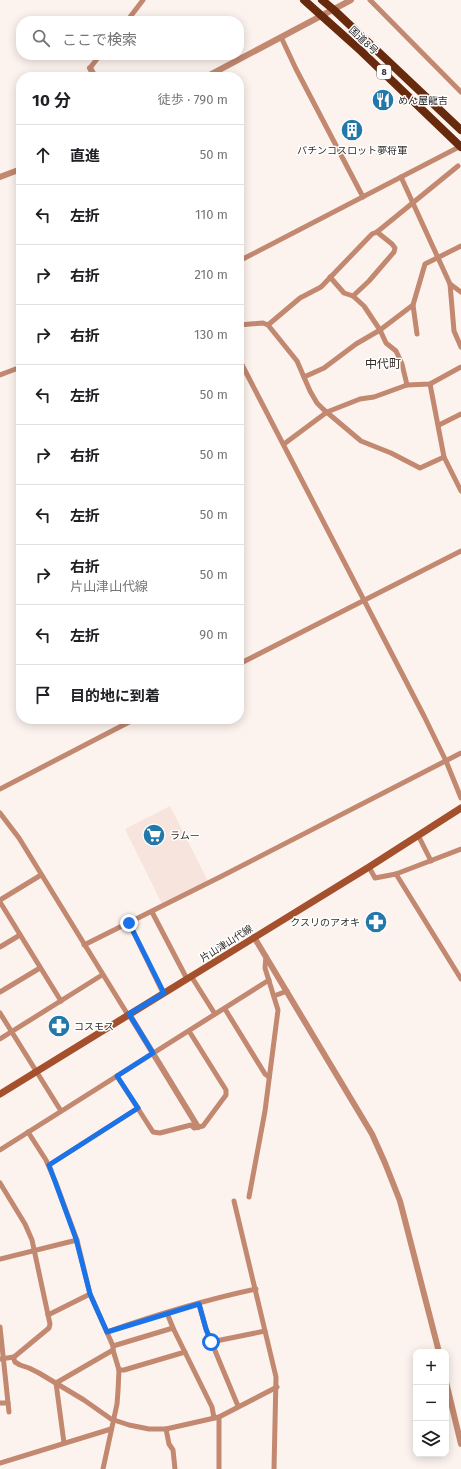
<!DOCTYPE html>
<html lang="ja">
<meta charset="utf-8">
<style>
:root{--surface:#fff;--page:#f2f2f2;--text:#202124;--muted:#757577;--line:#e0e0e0}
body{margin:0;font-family:"Fira Sans","Noto Sans JP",sans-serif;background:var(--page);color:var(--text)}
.controls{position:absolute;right:12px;bottom:12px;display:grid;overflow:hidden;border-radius:8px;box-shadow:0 2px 10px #0003}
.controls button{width:36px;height:36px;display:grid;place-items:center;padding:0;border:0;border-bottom:1px solid var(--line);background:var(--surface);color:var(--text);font:20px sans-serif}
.stop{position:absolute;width:12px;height:12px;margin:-9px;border:3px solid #1a73e8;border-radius:50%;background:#fff}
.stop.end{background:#1a73e8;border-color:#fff;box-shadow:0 1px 4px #0008}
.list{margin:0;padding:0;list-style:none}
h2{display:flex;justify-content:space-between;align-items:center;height:52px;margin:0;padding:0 16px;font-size:17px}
h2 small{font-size:13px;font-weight:400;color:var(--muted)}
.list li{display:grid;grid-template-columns:26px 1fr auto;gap:12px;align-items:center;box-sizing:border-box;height:60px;padding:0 16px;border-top:1px solid var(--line)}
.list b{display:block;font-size:15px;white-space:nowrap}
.list p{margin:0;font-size:13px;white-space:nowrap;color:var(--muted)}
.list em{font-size:13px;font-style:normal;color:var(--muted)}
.icon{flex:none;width:22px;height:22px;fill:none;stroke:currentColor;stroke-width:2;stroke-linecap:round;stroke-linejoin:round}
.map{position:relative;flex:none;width:461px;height:1469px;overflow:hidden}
.search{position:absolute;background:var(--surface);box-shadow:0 2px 10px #0003;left:16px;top:16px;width:228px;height:44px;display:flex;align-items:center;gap:10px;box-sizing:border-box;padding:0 14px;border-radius:16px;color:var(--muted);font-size:15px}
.panel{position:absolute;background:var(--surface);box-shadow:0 2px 10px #0003;left:16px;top:72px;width:228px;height:652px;border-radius:16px}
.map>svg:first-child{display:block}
.built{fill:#f7e5dd}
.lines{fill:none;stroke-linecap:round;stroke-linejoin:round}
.minor{stroke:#c28870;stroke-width:5}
.tertiary{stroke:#c28870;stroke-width:6}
.secondary{stroke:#a4502d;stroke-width:7}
.trunk{stroke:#682a0c;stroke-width:8}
.route{stroke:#1a73e8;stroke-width:5}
.labels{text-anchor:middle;stroke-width:3;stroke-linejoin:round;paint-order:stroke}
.shield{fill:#fff;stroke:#6d6b6a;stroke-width:1}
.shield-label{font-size:9px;font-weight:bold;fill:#2f2b2a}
.street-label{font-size:10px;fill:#2f2b2a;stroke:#fff}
.poi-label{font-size:10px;fill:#2f2b2a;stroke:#fff;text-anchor:start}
.quarter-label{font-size:12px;fill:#342c29;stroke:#fff}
</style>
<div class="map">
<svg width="461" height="1469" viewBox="0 0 461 1469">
<rect width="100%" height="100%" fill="#fdf3ee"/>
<polygon class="built" points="170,806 208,881 162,904 125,829"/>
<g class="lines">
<g class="minor">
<polyline points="370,0 461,92"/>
<polyline points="127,21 143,0"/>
<polyline points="281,37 296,69 363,197"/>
<polyline points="90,68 100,55"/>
<polyline points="401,177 450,284 461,292"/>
<polyline points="239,261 461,146"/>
<polyline points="330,277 344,293 353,296 364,306 380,330 386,343 396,351 402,364 407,385"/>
<polyline points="450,284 454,331 461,347"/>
<polyline points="353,296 369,281 394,252 395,248 392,244 377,232"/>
<polyline points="413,305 417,334"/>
<polyline points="239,325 263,323 268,325 297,361 310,391 317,403 323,409 361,441 391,453 420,468 444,457"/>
<polyline points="268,325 300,298 321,287 372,234 377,232 458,166"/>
<polyline points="239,359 424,716 446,761 461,798"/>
<polyline points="0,375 21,367"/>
<polyline points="304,377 324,368 356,344 380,330 413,305 425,264 461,246"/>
<polyline points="430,384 444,457 461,491"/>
<polyline points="439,425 461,414"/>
<polyline points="284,444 327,412 360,399 374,397 407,385 430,384 461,367"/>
<polyline points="239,664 461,551"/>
<polyline points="0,789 135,719"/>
<polyline points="0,813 19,838 128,1015"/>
<polyline points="418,835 431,861"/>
<polyline points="369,867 375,878 396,874 461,849"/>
<polyline points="396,874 461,979"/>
<polyline points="0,900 41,875"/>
<polyline points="0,902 61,1001"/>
<polyline points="152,912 187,979"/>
<polyline points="129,923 163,993"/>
<polyline points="84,945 222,876 461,753"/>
<polyline points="0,947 20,935"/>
<polyline points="191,976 215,1014"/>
<polyline points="0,992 40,968"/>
<polyline points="274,996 287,991"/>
<polyline points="225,1009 265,1074 269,1077"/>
<polyline points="0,1013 61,1111"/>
<polyline points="0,1039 102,975"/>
<polyline points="117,1076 153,1132 160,1133 191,1125 194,1128 203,1126 226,1095 226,1090 189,1031"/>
<polyline points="28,1132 46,1160 56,1183 77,1240 90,1294 113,1346 113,1350 119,1370 118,1391 117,1404 103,1469"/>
<polyline points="0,1150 269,980"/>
<polyline points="49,1165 138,1108"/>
<polyline points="0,1183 25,1224 32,1240 50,1324 49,1328 14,1357 0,1359"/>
<polyline points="249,1197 265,1111 278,1010 265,968 266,956"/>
<polyline points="234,1201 276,1377 274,1469"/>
<polyline points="0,1259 77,1240"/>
<polyline points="199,1304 206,1329 238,1406"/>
<polyline points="167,1313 173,1328 212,1407 214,1418"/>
<polyline points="48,1315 90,1294"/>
<polyline points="0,1327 9,1412"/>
<path d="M107,1332C155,1315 205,1300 256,1289"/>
<polyline points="211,1342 265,1331"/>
<polyline points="113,1346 173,1328"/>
<polyline points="13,1357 15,1362 20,1365 29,1368 39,1373 84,1400 111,1419 129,1425 149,1429 166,1429 219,1417 277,1387"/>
<polyline points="119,1370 124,1370 185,1352"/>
<polyline points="56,1383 113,1350"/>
<polyline points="56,1383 64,1443"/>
<polyline points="0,1403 8,1403"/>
<polyline points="219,1417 219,1469"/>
<polyline points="166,1429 169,1444 173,1450 175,1469"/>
<polyline points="0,1463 111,1429"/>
</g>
<g class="tertiary">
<polyline points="90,68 95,77"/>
<polyline points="206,77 351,0"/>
<polyline points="0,177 21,169"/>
<polyline points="254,937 372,1134 385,1163 400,1201 439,1352"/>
<polyline points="129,1014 198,1127"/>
<polyline points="446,1382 461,1444"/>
</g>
<polyline class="secondary" points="0,1094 369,867 461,808"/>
<g class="trunk">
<polyline points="304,0 361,51 461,147"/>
<polyline points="322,0 334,10 461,130"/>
</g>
</g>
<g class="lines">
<polyline class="route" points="129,923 164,993 129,1014 153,1053 117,1076 138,1108 49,1165 76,1239 90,1294 107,1332 199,1304 206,1329 211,1342"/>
</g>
<defs>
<g id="restaurant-disc" transform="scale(1.15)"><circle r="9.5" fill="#2478a9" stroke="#fff"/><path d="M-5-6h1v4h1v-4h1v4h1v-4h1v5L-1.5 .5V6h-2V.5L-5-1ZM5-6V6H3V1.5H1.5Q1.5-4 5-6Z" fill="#fff"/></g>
<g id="building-disc" transform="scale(1.15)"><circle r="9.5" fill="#2478a9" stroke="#fff"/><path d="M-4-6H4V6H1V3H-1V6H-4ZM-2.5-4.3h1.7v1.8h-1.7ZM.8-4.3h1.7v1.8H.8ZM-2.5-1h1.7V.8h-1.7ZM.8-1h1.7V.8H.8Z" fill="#fff"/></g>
<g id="supermarket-disc" transform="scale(1.15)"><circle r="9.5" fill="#2478a9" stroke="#fff"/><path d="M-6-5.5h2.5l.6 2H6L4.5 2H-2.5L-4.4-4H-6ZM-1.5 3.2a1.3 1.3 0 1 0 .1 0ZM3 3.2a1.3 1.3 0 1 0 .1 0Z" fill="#fff"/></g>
<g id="pharmacy-disc" transform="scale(1.15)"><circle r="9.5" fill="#2478a9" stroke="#fff"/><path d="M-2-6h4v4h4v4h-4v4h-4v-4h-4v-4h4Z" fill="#fff"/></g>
</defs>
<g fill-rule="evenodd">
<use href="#restaurant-disc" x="383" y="100"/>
<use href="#building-disc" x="352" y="130"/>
<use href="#supermarket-disc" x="154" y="835"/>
<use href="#pharmacy-disc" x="376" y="922"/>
<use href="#pharmacy-disc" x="59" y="1026"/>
</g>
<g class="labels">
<rect class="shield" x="377" y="65" width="14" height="14" rx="3"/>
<g class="shield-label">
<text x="384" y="75">8</text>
</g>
<g class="street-label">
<text transform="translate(364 40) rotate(43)" y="4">国道8号</text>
<text transform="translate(226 943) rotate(-32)" y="4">片山津山代線</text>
</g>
<g class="poi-label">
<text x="398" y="104">めん屋龍吉</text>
<text x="352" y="154" text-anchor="middle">パチンコスロット夢将軍</text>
<text x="170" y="839">ラムー</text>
<text x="360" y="926" text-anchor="end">クスリのアオキ</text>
<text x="74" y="1030">コスモス</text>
</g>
<g class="quarter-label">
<text x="383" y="368">中代町</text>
</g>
</g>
</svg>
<div class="controls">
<button>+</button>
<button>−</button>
<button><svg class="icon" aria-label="layers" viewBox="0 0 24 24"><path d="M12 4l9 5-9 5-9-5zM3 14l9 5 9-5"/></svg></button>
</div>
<div class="stop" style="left:211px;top:1342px"></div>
<div class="stop end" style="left:129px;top:923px"></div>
<div class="search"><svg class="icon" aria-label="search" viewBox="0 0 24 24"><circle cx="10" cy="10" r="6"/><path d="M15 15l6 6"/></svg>ここで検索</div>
<section class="panel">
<h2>10 分<small>徒歩 · 790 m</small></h2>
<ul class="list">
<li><svg class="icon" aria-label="ahead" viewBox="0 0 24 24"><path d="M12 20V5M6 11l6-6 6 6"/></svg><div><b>直進</b></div><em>50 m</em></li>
<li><svg class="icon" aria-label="left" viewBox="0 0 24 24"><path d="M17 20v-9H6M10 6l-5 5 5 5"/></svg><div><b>左折</b></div><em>110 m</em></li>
<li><svg class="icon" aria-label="right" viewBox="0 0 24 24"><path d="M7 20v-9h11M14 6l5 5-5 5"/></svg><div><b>右折</b></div><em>210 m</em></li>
<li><svg class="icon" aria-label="right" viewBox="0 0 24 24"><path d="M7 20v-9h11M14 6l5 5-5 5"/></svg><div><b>右折</b></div><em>130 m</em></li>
<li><svg class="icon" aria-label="left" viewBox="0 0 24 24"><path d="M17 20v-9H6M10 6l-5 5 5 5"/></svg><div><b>左折</b></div><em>50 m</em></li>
<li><svg class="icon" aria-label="right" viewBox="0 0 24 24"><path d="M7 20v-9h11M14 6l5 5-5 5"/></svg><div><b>右折</b></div><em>50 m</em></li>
<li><svg class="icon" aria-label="left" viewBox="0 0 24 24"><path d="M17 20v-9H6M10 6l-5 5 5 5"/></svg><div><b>左折</b></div><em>50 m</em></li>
<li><svg class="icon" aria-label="right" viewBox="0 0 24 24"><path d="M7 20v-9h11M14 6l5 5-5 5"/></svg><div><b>右折</b><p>片山津山代線</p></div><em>50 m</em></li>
<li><svg class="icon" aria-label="left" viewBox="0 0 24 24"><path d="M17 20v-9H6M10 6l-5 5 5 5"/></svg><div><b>左折</b></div><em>90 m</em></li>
<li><svg class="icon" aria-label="arrive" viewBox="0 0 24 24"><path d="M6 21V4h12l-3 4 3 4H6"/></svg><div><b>目的地に到着</b></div></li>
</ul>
</section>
</div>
